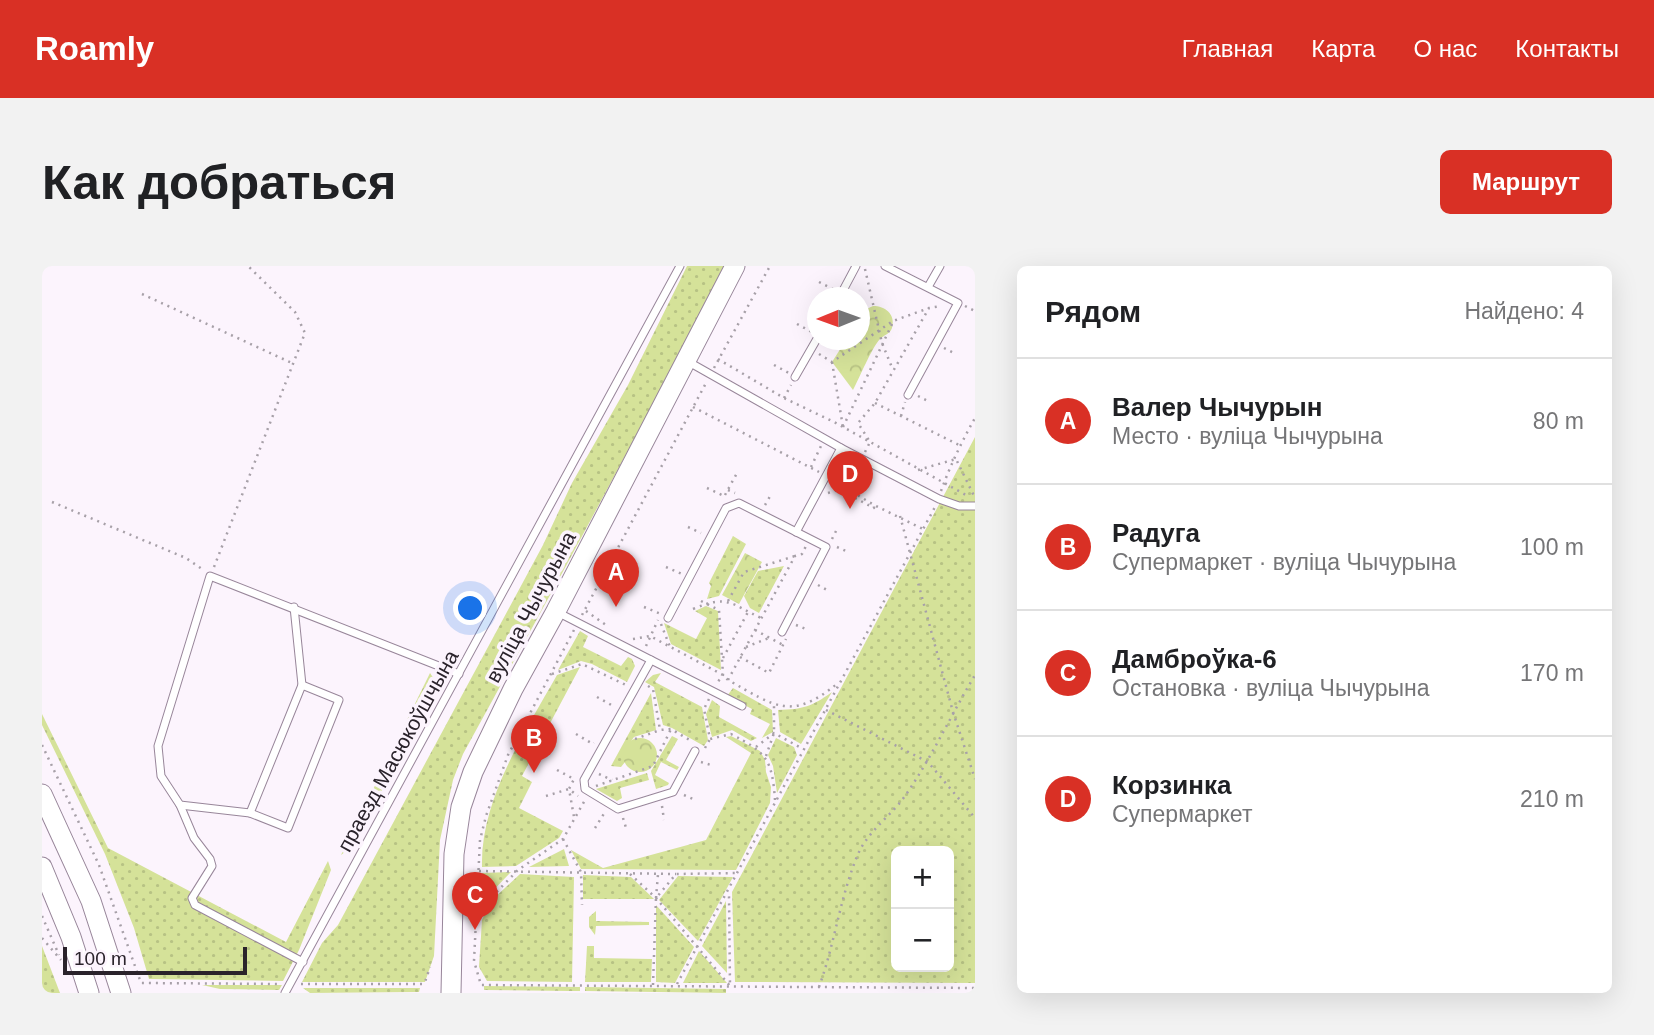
<!DOCTYPE html>
<html lang="ru">
<meta charset="utf-8">
<style>
:root{--surface:#fff;--page:#f2f2f2;--text:#202124;--muted:#757577;--line:#e0e0e0;--accent:#d93025}
body{margin:0;font-family:Helvetica,sans-serif;background:var(--page);color:var(--text)}
.controls{position:absolute;right:21px;bottom:21px;display:grid;overflow:hidden;border-radius:10px;box-shadow:0 7px 28px #0002}
.controls button{width:63px;height:63px;display:grid;place-items:center;padding:0;border:0;border-bottom:2px solid var(--line);background:var(--surface);color:var(--text);font:35px sans-serif}
.compass{position:absolute;left:765px;top:21px;width:63px;height:63px;border-radius:50%;background:var(--surface);box-shadow:0 7px 28px #0002;rotate:269deg}
.scale{position:absolute;left:21px;bottom:18px;width:184px;box-sizing:border-box;padding-left:7px;border:4px solid #2a232b;border-top:0;font-size:19px;line-height:24px;white-space:nowrap;color:#2a232b;-webkit-text-stroke:5px #fcf4fd;paint-order:stroke}
.you{position:absolute;left:429px;top:343px;width:24px;height:24px;margin:-18px;border:5px solid #fff;border-radius:50%;background:#1a73e8;box-shadow:0 0 0 10px #1a73e833}
.badge{display:grid;place-items:center;width:46px;height:46px;border-radius:50%;background:var(--accent);color:#fff;font-size:23px;font-weight:700}
.pin{position:absolute;translate:-50% -58px;filter:drop-shadow(0 2px 4px #0008)}
.pin::after{content:'';position:absolute;top:37px;width:24px;height:21px;background:inherit;clip-path:polygon(0 0,100% 0,50% 100%)}
.list{margin:0;padding:0;list-style:none}
h2{display:flex;justify-content:space-between;align-items:center;height:91px;margin:0;padding:0 28px;font-size:30px}
h2 small{font-size:23px;font-weight:400;color:var(--muted)}
.list li{display:grid;grid-template-columns:46px 1fr auto;gap:21px;align-items:center;box-sizing:border-box;height:126px;padding:0 28px;border-top:2px solid var(--line)}
.list b{display:block;font-size:26px;white-space:nowrap}
.list p{margin:0;font-size:23px;white-space:nowrap;color:var(--muted)}
.list em{font-size:23px;font-style:normal;color:var(--muted)}
.map{position:relative;flex:none;width:933px;height:727px;overflow:hidden;border-radius:10px}
header{display:flex;align-items:center;gap:42px;box-sizing:border-box;height:98px;padding:0 35px;background:var(--accent);color:#fff}
header strong{font-size:33px}
nav{display:flex;gap:38px;margin-inline-start:auto;font-size:24px}
.intro{display:flex;align-items:center;justify-content:space-between;box-sizing:border-box;height:168px;padding:0 42px}
h1{margin:0;font-size:49px}
.button{padding:18px 32px;border-radius:10px;background:var(--accent);color:#fff;font-size:24px;font-weight:700}
main{display:flex;gap:42px;padding:0 42px}
aside{flex:1;background:var(--surface);border-radius:10px;box-shadow:0 7px 28px #0002}
.map>svg:first-child{display:block}
.grass{fill:url(#grass-dots);fill-rule:evenodd}
.park{fill:url(#park-crowns)}
.lines{fill:none;stroke-linecap:round;stroke-linejoin:round}
.service-casing{stroke:#98869a;stroke-width:9}
.secondary-casing{stroke:#98869a;stroke-width:21}
.path{stroke:#a7a0a8;stroke-width:2.5;stroke-dasharray:2 5;stroke-linecap:butt}
.service{stroke:#fff;stroke-width:7}
.secondary{stroke:#fff;stroke-width:19}
.labels{text-anchor:middle;stroke-width:7;stroke-linejoin:round;paint-order:stroke}
.street-label{font-size:21px;fill:#2a232b;stroke:#fcf4fd}
</style>
<header>
<strong>Roamly</strong>
<nav><a>Главная</a><a>Карта</a><a>О нас</a><a>Контакты</a></nav>
</header>
<div class="intro"><h1>Как добраться</h1><a class="button">Маршрут</a></div>
<main>
<div class="map">
<svg width="933" height="727" viewBox="0 0 933 727">
<defs>
<pattern id="grass-dots" width="8" height="8" patternUnits="userSpaceOnUse" patternTransform="scale(1.75)"><rect width="8" height="8" fill="#d5e299"/><path d="M2 2h.1M6 6h.1" fill="none" stroke="#b7c284" stroke-width="1.8" stroke-linecap="round"/></pattern>
<pattern id="park-crowns" width="20" height="18" patternUnits="userSpaceOnUse" patternTransform="scale(1.75)"><rect width="20" height="18" fill="#d5e299"/><path d="M2 6a3 3 0 1 1 6 0M12 15a3 3 0 1 1 6 0" fill="none" stroke="#b7c284"/></pattern>
</defs>
<rect width="100%" height="100%" fill="#fcf4fd"/>
<g class="grass">
<polygon points="645,0 685,0 524,300 421,488 411,514 398,574 392,690 383,716 260,716 280,677 296,659 501,279 530,217 586,119"/>
<path d="M933,171V717L693,716L690,626ZM854,585H907V701H854Z"/>
<polygon points="691,270 704,278 677,330 665,333 669,320 667,317"/>
<polygon points="742,300 717,347 708,342 702,330 716,305"/>
<polygon points="664,340 676,345 679,404 629,378 622,357 654,373 665,352 653,345"/>
<polygon points="538,365 546,370 541,381 579,400 586,391 590,393 593,400 585,416 550,398 539,395 516,404"/>
<path d="M538,401L480,510L490,516L477,542L521,565L517,572L474,600L440,601C438,534 483,466 515,409Z"/>
<polygon points="388,407 392,413 391,422 319,566 308,582 299,589"/>
<polygon points="619,407 613,416 660,441 666,474 662,480 630,462 621,459 612,421 603,416 611,409"/>
<polygon points="691,422 730,444 731,466 720,472 728,458 708,448 710,443 685,430"/>
<path d="M790,426L759,478L738,466L736,444C762,443 769,441 790,426Z"/>
<polygon points="609,427 614,464 592,471 582,485 583,496 579,501 569,500"/>
<polygon points="670,434 678,440 677,451 715,472 709,475 690,464 670,471 664,448"/>
<polygon points="0,448 66,582 244,676 286,595 289,604 257,684 241,715 107,713 92,662 63,588 0,459"/>
<polygon points="630,470 636,473 624,494 637,501 635,504 619,496 613,509 627,517 626,519 614,523 609,505"/>
<polygon points="689,470 718,485 723,494 724,506 729,521 728,537 694,604 539,603 529,584 561,602 664,574 709,487 684,471"/>
<polygon points="734,472 752,481 755,489 735,527 731,500 726,489"/>
<polygon points="605,507 607,514 578,522 580,532 575,535 554,523"/>
<polygon points="522,583 527,600 487,601"/>
<polygon points="469,606 439,637 440,607"/>
<polygon points="478,608 532,611 530,716 445,715 437,701 440,654 449,635"/>
<polygon points="541,609 589,611 612,633 541,633"/>
<polygon points="636,610 691,611 656,675 617,634"/>
<polygon points="684,635 685,707 660,680"/>
<polygon points="614,639 652,681 633,717 614,716"/>
<polygon points="554,645 554,655 607,656 607,659 554,660 553,669 547,661 547,651"/>
<polygon points="0,680 18,727 0,727"/>
<polygon points="545,680 552,680 552,692 610,693 609,716 543,716"/>
<polygon points="657,685 685,717 641,717"/>
<polygon points="160,719 240,719 237,724 178,723"/>
<polygon points="442,720 538,721 538,725 527,725 442,724"/>
<polygon points="543,721 684,723 684,727 543,725"/>
<polygon points="261,722 378,722 377,726 268,727"/>
</g>
<g class="park">
<path d="M831,40C843,40 854,48 850,62C848,68 842,69 838,73C829,83 818,111 811,124L790,96L804,74H818C818,59 815,46 831,40Z"/>
<polygon points="703,287 720,296 697,338 680,329"/>
<circle cx="598" cy="489" r="17"/>
</g>
<g class="lines">
<g class="service-casing">
<g id="service">
<polyline points="843,0 916,37 866,129"/>
<polyline points="886,21 898,0"/>
<polyline points="797,32 814,0"/>
<polyline points="645,95 799,182 897,233 917,240 933,240"/>
<polyline points="753,111 776,71"/>
<polyline points="754,266 799,182"/>
<polyline points="252,341 260,419"/>
<polyline points="515,346 609,394 542,514 543,523 576,543 631,526 653,485"/>
<polyline points="626,352 684,242 697,237 784,281 740,366"/>
<polyline points="609,394 700,440"/>
<polygon points="260,419 297,434 246,562 208,547"/>
<polyline points="138,539 152,572 168,593 170,600 150,632 153,639 261,696"/>
<polyline points="208,547 138,539 119,510 116,480 168,310 417,408"/>
<polyline points="243,727 638,0"/>
</g>
</g>
<g class="secondary-casing">
<g id="secondary">
<polyline points="0,528 49,635 79,727"/>
<polyline points="0,601 29,671 47,727"/>
<polyline points="409,727 412,588 419,541 431,506 471,423 514,345 693,0"/>
</g>
</g>
<g class="path">
<polyline points="823,3 840,77 851,104"/>
<polyline points="777,16 793,24"/>
<polyline points="100,28 252,98"/>
<polyline points="923,40 933,45"/>
<polyline points="755,58 770,66"/>
<polyline points="902,82 912,87"/>
<polyline points="777,88 790,96 851,55 887,42"/>
<polyline points="676,93 742,132 792,156 924,229"/>
<polyline points="790,96 801,161"/>
<polyline points="732,99 747,107"/>
<polyline points="672,102 728,0"/>
<polyline points="876,130 886,135"/>
<polyline points="742,132 749,119"/>
<polyline points="833,137 917,179"/>
<polyline points="651,141 777,206"/>
<polyline points="859,150 863,136"/>
<polyline points="801,161 851,56"/>
<polyline points="823,186 828,176 816,157 833,137 887,42 899,40"/>
<polyline points="769,201 779,180"/>
<polyline points="876,204 914,193 933,232"/>
<polyline points="792,215 832,239 881,263"/>
<polyline points="665,222 682,230 681,232"/>
<polyline points="686,224 693,227"/>
<path d="M899,225C908,200 920,175 933,152"/>
<polyline points="786,227 806,221 815,202"/>
<polyline points="683,229 695,207"/>
<polyline points="813,232 832,242 832,239"/>
<polyline points="10,236 144,292 160,303"/>
<polyline points="723,239 730,227"/>
<polyline points="858,250 911,446 933,513"/>
<polyline points="646,261 659,267"/>
<polyline points="790,273 796,261"/>
<polyline points="795,281 806,286"/>
<polyline points="172,301 263,67 253,46 206,0"/>
<polyline points="624,301 640,308"/>
<polyline points="776,319 785,324"/>
<polyline points="659,335 677,344 681,409 675,417"/>
<polyline points="686,335 702,306 753,290"/>
<polyline points="602,341 619,348"/>
<path d="M651,343C686,328 689,338 719,352"/>
<polyline points="544,345 564,359"/>
<polyline points="540,349 664,117"/>
<polyline points="619,358 628,381"/>
<polyline points="754,359 764,363"/>
<polyline points="532,364 466,489 444,550 438,574 432,695 439,719 933,722"/>
<polyline points="713,364 741,379"/>
<path d="M591,373L608,370L681,409L686,414C733,440 749,456 796,417"/>
<polyline points="604,380 616,354"/>
<polyline points="704,381 727,372"/>
<polyline points="698,391 727,407 744,373"/>
<polyline points="681,392 706,346"/>
<polyline points="510,408 540,398 584,419"/>
<polyline points="686,414 753,290 760,288 764,280"/>
<polyline points="606,420 611,423 618,464 629,463 651,476"/>
<polyline points="555,431 573,441"/>
<path d="M667,433L662,443L668,473L689,468C725,487 730,493 733,534"/>
<polyline points="784,444 886,496 933,552"/>
<polyline points="534,468 551,478 552,477"/>
<polyline points="593,473 618,464"/>
<polyline points="0,479 57,599 99,717 239,718"/>
<polyline points="714,481 732,467 761,483"/>
<polyline points="663,482 668,473"/>
<polyline points="724,490 732,467 732,439"/>
<polyline points="659,496 669,499"/>
<polyline points="515,504 532,513 527,523 532,551"/>
<polyline points="557,508 570,514"/>
<polyline points="554,520 611,500 629,463"/>
<polyline points="642,529 651,533"/>
<polyline points="504,530 527,523 536,530"/>
<polyline points="620,540 622,554"/>
<polyline points="581,552 585,565"/>
<polyline points="553,562 563,546"/>
<polyline points="521,573 539,606 540,639"/>
<polyline points="437,605 634,608"/>
<polyline points="588,608 614,632 688,720 687,629"/>
<polyline points="614,632 616,608"/>
<polyline points="435,646 476,604 521,573 543,534"/>
<polyline points="0,650 17,689"/>
<polyline points="0,672 19,694"/>
<polyline points="259,718 380,718 383,716 388,701"/>
<polyline points="635,718 893,241"/>
<polyline points="611,719 614,632 634,608 696,607"/>
<path d="M777,721C793,677 798,631 816,588C827,564 849,550 863,530C890,491 909,449 933,409"/>
</g>
<use href="#service" class="service"/>
<use href="#secondary" class="secondary"/>
</g>
<g class="labels">
<g class="street-label">
<text transform="translate(489 341) rotate(-62)" y="7">вуліца Чычурына</text>
<text transform="translate(356 485) rotate(-61)" y="7">праезд Масюкоўшчына</text>
</g>
</g>
</svg>
<div class="controls">
<button>+</button>
<button>−</button>
</div>
<svg class="compass" viewBox="-18 -18 36 36"><path d="M0-13l5 13h-10z" fill="#e53935"/><path d="M0 13l5-13h-10z" fill="#757577"/></svg>
<div class="scale">100 m</div>
<div class="you"></div>
<div class="pin badge" style="left:574px;top:341px">A</div>
<div class="pin badge" style="left:492px;top:507px">B</div>
<div class="pin badge" style="left:433px;top:664px">C</div>
<div class="pin badge" style="left:808px;top:243px">D</div>
</div>
<aside>
<h2>Рядом<small>Найдено: 4</small></h2>
<ul class="list">
<li><span class="badge">A</span><div><b>Валер Чычурын</b><p>Место · вуліца Чычурына</p></div><em>80 m</em></li>
<li><span class="badge">B</span><div><b>Радуга</b><p>Супермаркет · вуліца Чычурына</p></div><em>100 m</em></li>
<li><span class="badge">C</span><div><b>Дамброўка-6</b><p>Остановка · вуліца Чычурына</p></div><em>170 m</em></li>
<li><span class="badge">D</span><div><b>Корзинка</b><p>Супермаркет</p></div><em>210 m</em></li>
</ul>
</aside>
</main>
